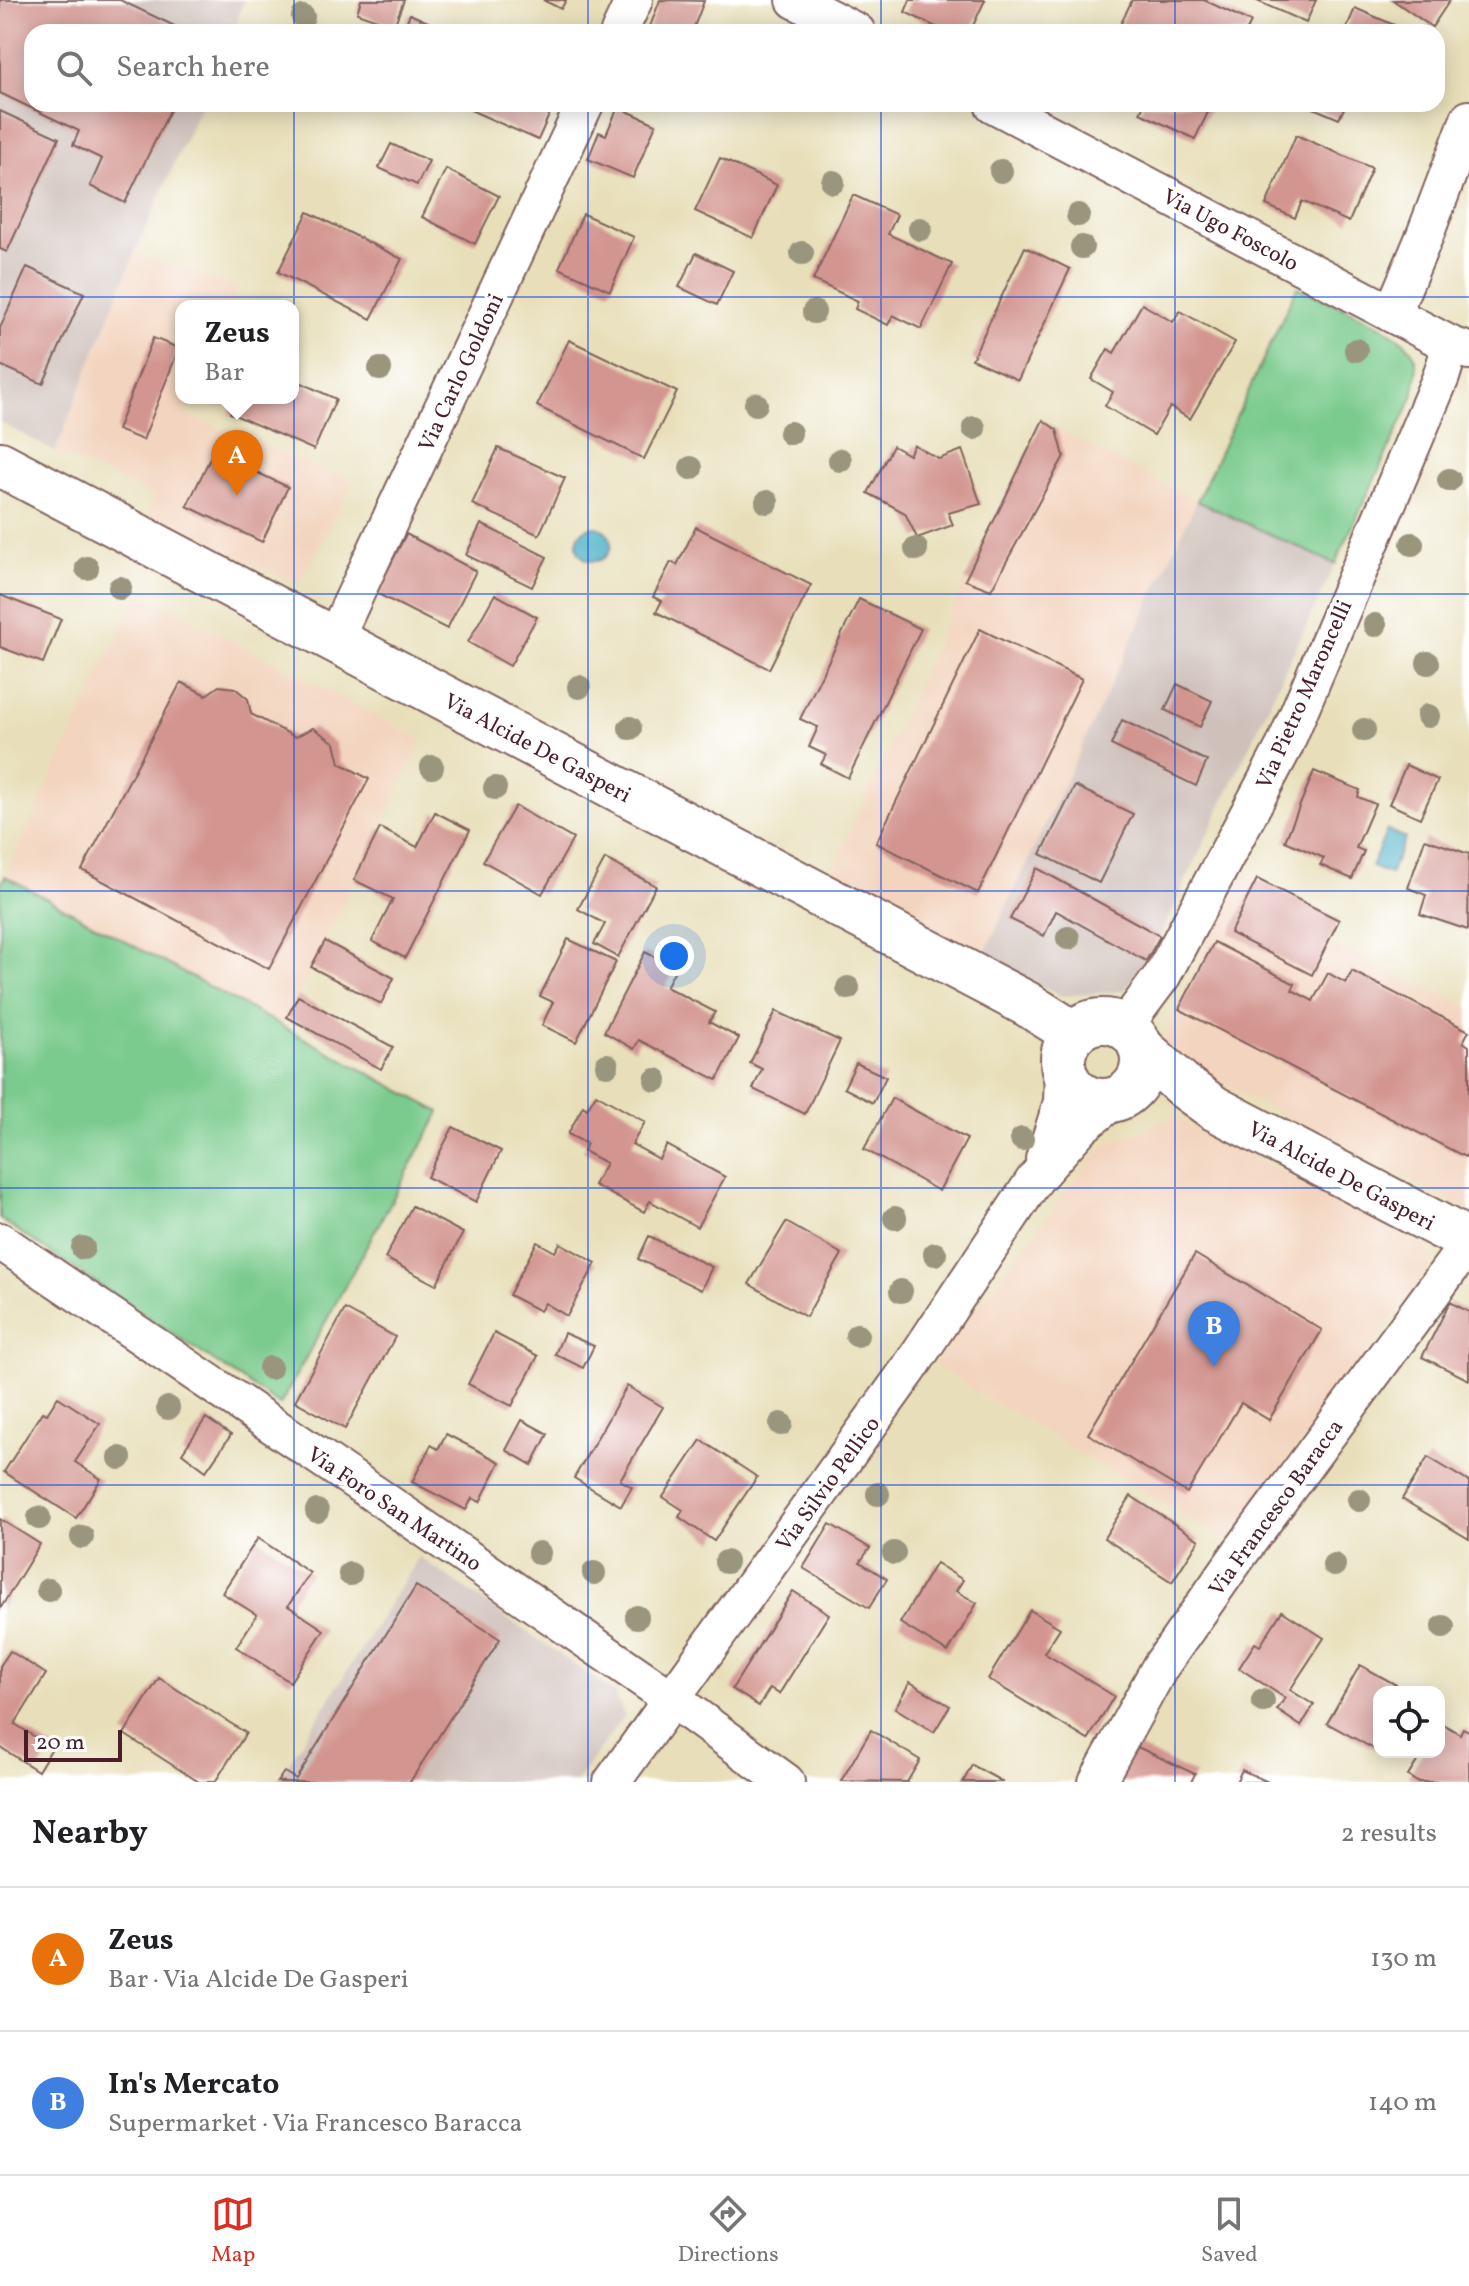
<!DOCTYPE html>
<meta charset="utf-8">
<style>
:root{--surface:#fff;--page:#f2f2f2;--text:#202124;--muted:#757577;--line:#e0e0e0;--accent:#d93025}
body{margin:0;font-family:Vollkorn,serif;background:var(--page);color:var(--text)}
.controls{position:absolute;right:24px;bottom:24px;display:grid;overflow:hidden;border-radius:16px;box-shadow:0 4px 20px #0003}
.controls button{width:72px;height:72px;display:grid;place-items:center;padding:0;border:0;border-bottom:2px solid var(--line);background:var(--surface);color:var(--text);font:40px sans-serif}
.scale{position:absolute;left:24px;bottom:20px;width:98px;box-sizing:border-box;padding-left:8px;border:4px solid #4a1f2b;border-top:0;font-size:22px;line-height:28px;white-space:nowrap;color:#4a1f2b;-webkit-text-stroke:6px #fff;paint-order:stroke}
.you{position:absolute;left:674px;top:956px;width:28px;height:28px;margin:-20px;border:6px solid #fff;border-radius:50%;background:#1a73e8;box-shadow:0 0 0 12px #1a73e833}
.badge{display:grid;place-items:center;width:52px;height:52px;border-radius:50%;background:var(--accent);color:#fff;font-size:26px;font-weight:700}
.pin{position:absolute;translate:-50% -66px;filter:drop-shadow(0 2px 4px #0008)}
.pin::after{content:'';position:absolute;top:42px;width:28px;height:24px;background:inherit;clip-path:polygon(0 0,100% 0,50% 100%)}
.popup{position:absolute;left:175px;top:300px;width:124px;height:104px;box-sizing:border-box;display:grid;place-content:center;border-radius:16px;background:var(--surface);filter:drop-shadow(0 2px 6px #0005);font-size:26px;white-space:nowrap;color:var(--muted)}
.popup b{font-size:30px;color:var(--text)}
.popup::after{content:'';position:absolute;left:50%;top:100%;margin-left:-16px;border:16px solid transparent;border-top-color:var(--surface)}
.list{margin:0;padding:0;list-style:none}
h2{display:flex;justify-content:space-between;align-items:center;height:104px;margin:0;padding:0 32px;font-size:34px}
h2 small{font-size:26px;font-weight:400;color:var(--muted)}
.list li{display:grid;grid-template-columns:52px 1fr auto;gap:24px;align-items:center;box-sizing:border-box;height:144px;padding:0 32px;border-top:2px solid var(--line)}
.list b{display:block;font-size:30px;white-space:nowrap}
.list p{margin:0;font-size:26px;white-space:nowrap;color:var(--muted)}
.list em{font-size:26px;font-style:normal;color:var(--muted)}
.icon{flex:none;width:44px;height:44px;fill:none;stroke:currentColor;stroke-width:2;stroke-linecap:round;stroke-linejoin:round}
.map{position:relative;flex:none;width:1469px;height:1782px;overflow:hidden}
.search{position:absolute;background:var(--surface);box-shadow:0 4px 20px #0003;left:24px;right:24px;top:24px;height:88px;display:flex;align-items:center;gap:20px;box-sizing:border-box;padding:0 28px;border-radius:24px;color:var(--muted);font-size:30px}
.sheet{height:392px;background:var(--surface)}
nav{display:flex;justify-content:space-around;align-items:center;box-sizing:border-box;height:112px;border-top:2px solid var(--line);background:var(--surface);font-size:22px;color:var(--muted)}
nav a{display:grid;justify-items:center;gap:4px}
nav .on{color:var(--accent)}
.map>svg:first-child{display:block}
.built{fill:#f3d4be}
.industrial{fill:#cfc0ba}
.green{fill:#7acb8d;stroke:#62755c;stroke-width:2}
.water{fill:#47afc6;stroke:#486778;stroke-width:2}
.building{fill:#d39590}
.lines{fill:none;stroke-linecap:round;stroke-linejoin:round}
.minor-casing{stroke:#81625d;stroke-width:40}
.major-casing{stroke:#81625d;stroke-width:48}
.minor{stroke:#fff;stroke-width:36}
.major{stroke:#fff;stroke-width:44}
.tree{fill:#9a967e}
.grid{fill:none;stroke:#1d4ed8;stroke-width:2;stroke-opacity:0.55}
.labels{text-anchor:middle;stroke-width:8;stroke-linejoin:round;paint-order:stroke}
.street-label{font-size:22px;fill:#4a1f2b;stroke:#fff}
</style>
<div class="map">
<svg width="1469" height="1782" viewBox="0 0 1469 1782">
<rect width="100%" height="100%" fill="#fff"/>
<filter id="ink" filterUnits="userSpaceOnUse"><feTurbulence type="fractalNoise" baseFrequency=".0125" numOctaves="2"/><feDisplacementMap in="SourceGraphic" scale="16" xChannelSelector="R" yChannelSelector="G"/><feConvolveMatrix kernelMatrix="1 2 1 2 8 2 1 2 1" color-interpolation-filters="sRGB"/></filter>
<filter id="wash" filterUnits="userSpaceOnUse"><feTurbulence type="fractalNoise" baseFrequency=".006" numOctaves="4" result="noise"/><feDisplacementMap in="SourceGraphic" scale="32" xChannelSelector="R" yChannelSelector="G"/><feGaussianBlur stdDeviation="1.8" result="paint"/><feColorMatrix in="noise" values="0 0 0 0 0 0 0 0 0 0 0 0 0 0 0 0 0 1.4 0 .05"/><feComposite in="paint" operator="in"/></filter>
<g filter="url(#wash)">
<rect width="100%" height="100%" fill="#e8dfba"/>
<g class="built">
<polygon points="135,252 238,287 230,306 181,306 181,398 192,398 185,415 353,481 298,585 146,516 154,495 55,452"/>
<polygon points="1057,430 1197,501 981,961 827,882 965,580"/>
<polygon points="138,591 422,740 298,996 282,1026 5,876"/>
<polygon points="1240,868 1339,920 1328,944 1469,1006 1469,1211 1158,1050"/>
<polygon points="1176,1117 1429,1249 1432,1264 1228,1542 933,1365 1102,1146"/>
</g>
<g class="industrial">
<polygon points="0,0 244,0 233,32 32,32 32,104 201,104 135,252 55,452 0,422"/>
<polygon points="1197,501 1335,564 1160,936 1146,961 1124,991 1063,996 981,961"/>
<polygon points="419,1557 615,1693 624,1715 576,1782 277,1782"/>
</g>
<g class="green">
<path d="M1297,287C1323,300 1402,329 1413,353C1420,366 1415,383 1413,397L1335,564L1197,501Z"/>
<polygon points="5,876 440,1112 280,1405 0,1219 0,887"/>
</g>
<g class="water">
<circle cx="594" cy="544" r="17"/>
<polygon points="1387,830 1405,838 1390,874 1371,867"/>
</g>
<g id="blocks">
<g class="building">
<polygon points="0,0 120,0 187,32 32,32 32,104 173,104 125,203 90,186 102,159 73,145 79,131 0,93"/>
<polygon points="361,0 404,0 394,26 357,13"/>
<polygon points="543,0 566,0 561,9"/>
<polygon points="660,0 704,1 692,32 648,32"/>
<polygon points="910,0 985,0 970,32 946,32 905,12"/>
<polygon points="1132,0 1204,0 1251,22 1246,32 1117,32"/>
<polygon points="1255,0 1316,0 1306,23"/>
<polygon points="1393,0 1450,0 1432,27"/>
<polygon points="1355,8 1410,32 1345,32"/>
<polygon points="410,14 450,32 402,32"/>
<polygon points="457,104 554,104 538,140"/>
<polygon points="1144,104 1212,104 1195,139 1140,113"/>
<polygon points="1304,104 1346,104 1339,119"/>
<polygon points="618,107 656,124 633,178 588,159 599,132 606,135"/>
<polygon points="0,111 59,138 7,252 0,249"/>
<polygon points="1296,135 1372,168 1349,222 1302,201 1295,218 1266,205"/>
<polygon points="391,144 429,161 417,185 379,168"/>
<polygon points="720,158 777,185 753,238 695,211"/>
<polygon points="446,169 499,196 475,244 422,217"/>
<polygon points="853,195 897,215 888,234 952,264 921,329 893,315 888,325 855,309 858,301 813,280"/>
<polygon points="308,212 402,259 371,319 278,272"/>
<polygon points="583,214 634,237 610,291 559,268"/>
<polygon points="1025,247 1070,269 1018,380 972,359"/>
<polygon points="696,253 733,271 717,305 679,287"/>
<polygon points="27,267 84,293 43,384 0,365 0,328"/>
<polygon points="1142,304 1173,322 1180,311 1235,342 1190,419 1170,407 1154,435 1105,406 1113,392 1091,379 1108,349 1114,353"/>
<polygon points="153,338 179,348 143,440 117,430"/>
<polygon points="569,340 677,392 644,459 537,406"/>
<polygon points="293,379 336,399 314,450 230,413 237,398 293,398"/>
<polygon points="1043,420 1057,430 1064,456 991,590 965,580"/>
<polygon points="914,445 939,459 962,450 981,504 948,513 953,525 917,538 905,513 868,493 893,446 909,455"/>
<polygon points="498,448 565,478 539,535 472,504"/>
<polygon points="213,452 288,487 262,542 187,506"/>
<polygon points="481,524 547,557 532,587 466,555"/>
<polygon points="696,527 811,585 769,669 656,612 662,601 653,597 671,562 677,565"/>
<polygon points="406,534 476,571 447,629 376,593"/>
<polygon points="495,594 537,617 510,666 468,642"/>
<polygon points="0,595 61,619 43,663 0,647"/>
<polygon points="859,599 921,629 848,778 821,764 826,755 809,747 818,727 800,719"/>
<polygon points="980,629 1082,679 978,893 876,843"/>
<polygon points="181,682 206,695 219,686 235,688 248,699 251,714 295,737 313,728 335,743 340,763 369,779 269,969 82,870"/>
<polygon points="1177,684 1212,701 1200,727 1165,710"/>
<polygon points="1122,720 1207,761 1196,786 1111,745"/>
<polygon points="1406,765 1438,780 1420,818 1389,804"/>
<polygon points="1314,771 1360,790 1358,797 1375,804 1356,848 1364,851 1352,879 1320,865 1324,858 1285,841"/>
<polygon points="1075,786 1133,814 1099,883 1041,854"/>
<polygon points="515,806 573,839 542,894 483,861"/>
<polygon points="435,812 470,830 405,958 372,941 393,899 354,880 380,828 417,847"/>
<polygon points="1425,839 1469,854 1468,930 1420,914 1426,895 1408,888"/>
<polygon points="605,859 656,886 618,957 594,944 605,924 578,909"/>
<polygon points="1037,868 1160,936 1146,961 1056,911 1044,936 1010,919"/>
<polygon points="1257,879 1339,920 1312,975 1230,933"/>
<polygon points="568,939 616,962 576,1042 542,1025 553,1002 540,996"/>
<polygon points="325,941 394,978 381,1004 311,967"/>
<polygon points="1214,942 1295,984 1292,990 1313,1001 1328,973 1346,983 1352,971 1469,1031 1463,1042 1469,1046 1469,1150 1465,1157 1179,1009"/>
<polygon points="645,952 676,968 666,987 715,1012 709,1022 739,1038 717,1080 639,1040 634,1049 604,1032"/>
<polygon points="298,996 393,1047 381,1069 287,1017"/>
<polygon points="776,1011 840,1041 805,1114 753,1089 762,1069 750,1063"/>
<polygon points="856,1063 886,1077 873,1103 844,1088"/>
<polygon points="596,1094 645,1122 632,1144 659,1159 667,1145 725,1177 697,1227 650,1201 644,1212 594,1185 606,1163 583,1151 587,1144 568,1134 583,1106 587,1109"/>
<polygon points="892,1098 967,1139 939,1191 864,1149"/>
<polygon points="453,1127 501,1151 476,1202 427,1177"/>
<polygon points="412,1206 463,1233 436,1285 385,1258"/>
<polygon points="786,1222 842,1254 806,1317 749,1284"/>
<polygon points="649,1236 712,1267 701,1290 638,1259"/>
<polygon points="537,1242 555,1252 560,1243 596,1263 567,1316 545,1303 540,1311 509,1295"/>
<polygon points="1195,1254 1322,1330 1269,1420 1241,1403 1187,1493 1088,1434"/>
<polygon points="1450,1302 1469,1312 1469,1380 1422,1357"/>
<polygon points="345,1309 395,1337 345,1429 295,1401"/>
<polygon points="494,1333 538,1356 512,1406 468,1384"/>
<polygon points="564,1333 594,1346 583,1368 555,1354"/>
<polygon points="627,1386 663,1407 620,1480 632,1487 621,1506 574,1478"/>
<polygon points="58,1397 100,1424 75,1462 101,1479 76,1518 4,1472 42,1412 47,1414"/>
<polygon points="206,1418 231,1435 206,1471 182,1453"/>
<polygon points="522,1420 548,1434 532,1465 506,1450"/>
<polygon points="446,1434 500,1462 480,1502 472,1498 466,1510 412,1482 431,1445 438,1449"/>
<polygon points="701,1440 757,1477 714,1541 679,1517 683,1510 663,1497"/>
<polygon points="1428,1457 1469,1482 1469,1539 1402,1499"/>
<polygon points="1131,1496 1199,1540 1172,1582 1104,1538"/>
<polygon points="0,1519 40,1544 0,1609"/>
<polygon points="830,1524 870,1548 860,1562 887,1579 869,1608 803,1568"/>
<polygon points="258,1538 310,1573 288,1606 324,1630 290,1682 236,1647 257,1615 222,1593"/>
<polygon points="936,1563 963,1580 956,1591 977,1603 948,1652 900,1623"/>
<polygon points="416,1586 500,1639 410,1782 277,1782 284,1772 296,1779"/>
<polygon points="793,1591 829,1614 779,1694 770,1688 759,1706 732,1689"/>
<polygon points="1030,1610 1060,1628 1044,1653 1114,1696 1088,1740 988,1679"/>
<polygon points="1282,1611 1324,1638 1290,1690 1314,1705 1301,1726 1277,1710 1285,1698 1239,1668 1255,1643 1260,1646"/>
<polygon points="10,1651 46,1674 15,1724 52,1748 38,1771 0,1747 0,1666"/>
<polygon points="1360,1665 1409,1692 1379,1692 1379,1740 1374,1749 1327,1723"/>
<polygon points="159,1678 246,1733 215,1782 199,1782 124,1734"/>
<polygon points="910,1682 950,1706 934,1732 895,1708"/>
<polygon points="1441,1723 1460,1734 1463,1728 1469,1731 1469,1782 1417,1782 1408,1776 1423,1752 1439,1752 1439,1726"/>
<polygon points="871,1730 920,1760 907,1782 841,1781"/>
<polygon points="1127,1742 1195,1774 1191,1782 1109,1782"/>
<polygon points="972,1765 1003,1782 963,1782"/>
<polygon points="1242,1770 1268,1782 1236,1782"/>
</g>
</g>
</g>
<g filter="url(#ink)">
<use href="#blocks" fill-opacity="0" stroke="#81625d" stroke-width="2"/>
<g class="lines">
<g class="minor-casing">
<g id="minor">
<polyline points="795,0 857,32"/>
<polyline points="619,32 634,0"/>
<polyline points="993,104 1451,345 1469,351"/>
<polyline points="1392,314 1425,235 1469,119"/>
<polyline points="334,640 585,104"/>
<polyline points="1124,1027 1162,976 1284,747 1441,377 1451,345"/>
<polyline points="1044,1159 1062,1102 1063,1071"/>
<polyline points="0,1241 376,1495 672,1699 786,1782"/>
<polyline points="612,1782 909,1369 1035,1179 1081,1127 1114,1100"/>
<polyline points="1097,1782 1160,1667 1240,1553 1469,1243"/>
</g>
</g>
<g class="major-casing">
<g id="major">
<polyline points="0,464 1027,1004 1073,1033"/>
<circle cx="1103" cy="1061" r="40"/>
<polyline points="1141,1048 1185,1087 1214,1108 1469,1241"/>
</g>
</g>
<use href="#minor" class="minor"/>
<use href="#major" class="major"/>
</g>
<g class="tree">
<circle cx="303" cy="17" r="12"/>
<circle cx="1001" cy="171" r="12"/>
<circle cx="833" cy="182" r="12"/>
<circle cx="1078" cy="215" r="12"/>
<circle cx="920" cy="229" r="12"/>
<circle cx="1082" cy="247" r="12"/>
<circle cx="802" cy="253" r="12"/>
<circle cx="814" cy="312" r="12"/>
<circle cx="1356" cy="350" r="12"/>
<circle cx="380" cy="369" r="12"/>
<circle cx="756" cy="404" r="12"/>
<circle cx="974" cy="428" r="12"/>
<circle cx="790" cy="433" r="12"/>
<circle cx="840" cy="460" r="12"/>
<circle cx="691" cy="468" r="12"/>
<circle cx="1449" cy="480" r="12"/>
<circle cx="767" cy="502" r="12"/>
<circle cx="1412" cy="544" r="12"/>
<circle cx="916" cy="549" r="12"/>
<circle cx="87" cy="568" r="12"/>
<circle cx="120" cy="588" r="12"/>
<circle cx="1375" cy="625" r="12"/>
<circle cx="1428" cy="663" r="12"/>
<circle cx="579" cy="687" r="12"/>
<circle cx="1428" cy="716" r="12"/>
<circle cx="630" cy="728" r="12"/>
<circle cx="1364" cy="730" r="12"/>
<circle cx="432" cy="767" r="12"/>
<circle cx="495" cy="788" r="12"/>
<circle cx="1068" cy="938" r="12"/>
<circle cx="848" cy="988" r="12"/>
<circle cx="607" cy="1065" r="12"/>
<circle cx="656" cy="1080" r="12"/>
<circle cx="1022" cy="1139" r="12"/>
<circle cx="895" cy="1218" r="12"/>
<circle cx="83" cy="1248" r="12"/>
<circle cx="935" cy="1254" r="12"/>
<circle cx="901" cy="1291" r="12"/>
<circle cx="857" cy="1335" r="12"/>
<circle cx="270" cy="1368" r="12"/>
<circle cx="168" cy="1408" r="12"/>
<circle cx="781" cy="1424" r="12"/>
<circle cx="120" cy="1458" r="12"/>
<circle cx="878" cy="1494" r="12"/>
<circle cx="1359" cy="1500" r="12"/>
<circle cx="317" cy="1511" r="12"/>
<circle cx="39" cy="1518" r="12"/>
<circle cx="82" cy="1537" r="12"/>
<circle cx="539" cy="1553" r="12"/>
<circle cx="894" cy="1553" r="12"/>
<circle cx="726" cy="1562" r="12"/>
<circle cx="1334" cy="1565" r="12"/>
<circle cx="594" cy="1573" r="12"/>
<circle cx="350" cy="1574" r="12"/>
<circle cx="48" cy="1590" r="12"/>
<circle cx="637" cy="1617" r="12"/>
<circle cx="1443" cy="1627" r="12"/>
<circle cx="1263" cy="1701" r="12"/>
</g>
</g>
<path class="grid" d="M294,0V32M588,0V32M881,0V32M1175,0V32M294,104V1782M588,104V1782M881,104V1782M1175,104V1782M0,297H1469M0,594H1469M0,891H1469M0,1188H1469M0,1485H1469"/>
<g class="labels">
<g class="street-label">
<text transform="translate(1231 229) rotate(28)" y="8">Via Ugo Foscolo</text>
<text transform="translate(460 372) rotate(-65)" y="8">Via Carlo Goldoni</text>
<text transform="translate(1303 694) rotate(-66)" y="8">Via Pietro Maroncelli</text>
<text transform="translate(538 747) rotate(28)" y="8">Via Alcide De Gasperi</text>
<text transform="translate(1342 1175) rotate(28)" y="8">Via Alcide De Gasperi</text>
<text transform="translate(827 1483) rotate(-54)" y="8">Via Silvio Pellico</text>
<text transform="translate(1275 1507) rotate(-54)" y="8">Via Francesco Baracca</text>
<text transform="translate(395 1508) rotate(34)" y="8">Via Foro San Martino</text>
</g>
</g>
</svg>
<div class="controls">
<button><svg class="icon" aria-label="locate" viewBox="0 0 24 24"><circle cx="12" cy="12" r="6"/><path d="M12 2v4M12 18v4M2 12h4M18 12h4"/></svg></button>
</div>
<div class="scale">20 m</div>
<div class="you"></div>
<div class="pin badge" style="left:237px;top:496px;background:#e8710a">A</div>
<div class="popup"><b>Zeus</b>Bar</div>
<div class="pin badge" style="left:1214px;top:1367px;background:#3f7fe0">B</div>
<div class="search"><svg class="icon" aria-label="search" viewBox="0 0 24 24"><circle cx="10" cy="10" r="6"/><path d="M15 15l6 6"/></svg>Search here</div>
</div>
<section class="sheet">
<h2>Nearby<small>2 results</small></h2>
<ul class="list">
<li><span class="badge" style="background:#e8710a">A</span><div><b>Zeus</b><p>Bar · Via Alcide De Gasperi</p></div><em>130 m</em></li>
<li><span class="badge" style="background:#3f7fe0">B</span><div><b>In's Mercato</b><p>Supermarket · Via Francesco Baracca</p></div><em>140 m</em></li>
</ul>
</section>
<nav>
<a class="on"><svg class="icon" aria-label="map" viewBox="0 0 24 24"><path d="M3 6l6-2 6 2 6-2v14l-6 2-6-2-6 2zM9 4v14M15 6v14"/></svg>Map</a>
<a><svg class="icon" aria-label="directions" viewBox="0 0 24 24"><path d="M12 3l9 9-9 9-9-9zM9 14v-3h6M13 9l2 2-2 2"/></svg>Directions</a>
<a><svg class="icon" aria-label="saved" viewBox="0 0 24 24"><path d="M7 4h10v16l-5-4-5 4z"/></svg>Saved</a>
</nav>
